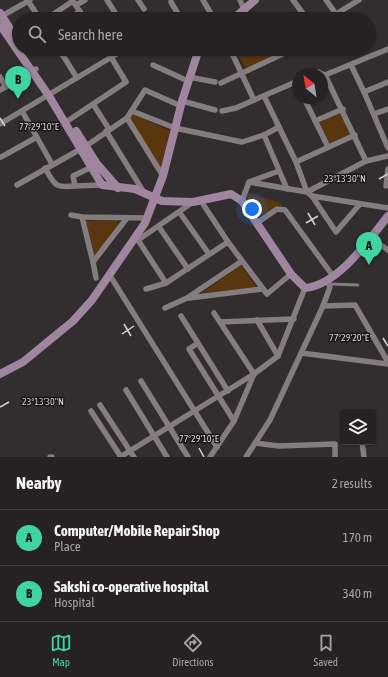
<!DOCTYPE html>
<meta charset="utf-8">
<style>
:root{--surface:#262223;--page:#322f30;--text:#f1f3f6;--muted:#a4a4a6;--line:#423f41;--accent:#40d4a1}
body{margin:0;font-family:"Asap Condensed",sans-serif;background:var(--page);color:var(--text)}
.controls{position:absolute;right:12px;bottom:12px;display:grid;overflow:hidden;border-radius:4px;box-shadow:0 1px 3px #0004}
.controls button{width:36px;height:36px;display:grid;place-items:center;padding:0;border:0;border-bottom:1px solid var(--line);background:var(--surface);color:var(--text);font:20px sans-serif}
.compass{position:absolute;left:292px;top:68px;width:36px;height:36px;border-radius:50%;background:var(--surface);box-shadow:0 1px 3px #0004;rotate:329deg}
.you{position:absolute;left:252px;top:209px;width:14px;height:14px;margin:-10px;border:3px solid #fff;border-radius:50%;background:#1a73e8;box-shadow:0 0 0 6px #1a73e833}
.badge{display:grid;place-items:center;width:26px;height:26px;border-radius:50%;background:var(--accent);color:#111;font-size:13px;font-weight:700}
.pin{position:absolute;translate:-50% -33px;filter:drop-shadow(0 1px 2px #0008)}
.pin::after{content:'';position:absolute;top:21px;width:14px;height:12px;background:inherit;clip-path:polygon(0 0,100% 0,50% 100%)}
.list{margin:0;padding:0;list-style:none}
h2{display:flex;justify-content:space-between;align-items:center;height:52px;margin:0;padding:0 16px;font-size:17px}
h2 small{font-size:13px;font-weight:400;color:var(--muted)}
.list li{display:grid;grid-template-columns:26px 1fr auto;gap:12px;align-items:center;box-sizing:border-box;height:56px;padding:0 16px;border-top:1px solid var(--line)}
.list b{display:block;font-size:15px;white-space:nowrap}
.list p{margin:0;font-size:13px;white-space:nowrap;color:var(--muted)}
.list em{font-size:13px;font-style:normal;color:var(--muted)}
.icon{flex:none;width:22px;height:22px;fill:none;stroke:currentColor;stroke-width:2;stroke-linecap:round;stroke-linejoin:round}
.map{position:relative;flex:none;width:388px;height:457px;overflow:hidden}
.search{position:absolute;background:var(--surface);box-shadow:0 1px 3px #0004;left:12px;right:12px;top:12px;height:44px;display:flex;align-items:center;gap:10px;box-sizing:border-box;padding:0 14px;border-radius:22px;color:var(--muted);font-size:15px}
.sheet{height:164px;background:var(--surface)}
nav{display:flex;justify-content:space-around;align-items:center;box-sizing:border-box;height:56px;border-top:1px solid var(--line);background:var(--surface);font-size:11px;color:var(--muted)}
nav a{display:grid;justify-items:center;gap:2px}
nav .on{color:var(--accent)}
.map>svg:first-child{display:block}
.green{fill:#59360e}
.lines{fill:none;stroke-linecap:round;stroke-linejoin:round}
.lane{stroke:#837d7f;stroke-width:3}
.street{stroke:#837d7f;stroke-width:5.5}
.secondary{stroke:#9f859d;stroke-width:8}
.ticks{fill:none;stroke:#d6d3d4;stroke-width:1.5}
.ticks-label{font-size:10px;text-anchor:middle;fill:#d6d3d4;stroke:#181617;stroke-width:3;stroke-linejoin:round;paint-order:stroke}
</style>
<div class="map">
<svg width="388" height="457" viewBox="0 0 388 457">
<rect width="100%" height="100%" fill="#322d2f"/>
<g class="green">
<polygon points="248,49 286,49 246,69 239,56"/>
<polygon points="341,113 350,134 329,144 319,123"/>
<polygon points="133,114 170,131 161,168 129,118"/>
<polygon points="249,194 283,203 261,216 247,199"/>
<polygon points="117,220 119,225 95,256 94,255 86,221"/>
<polygon points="241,265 257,288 202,293"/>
</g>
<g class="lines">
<polyline class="lane" points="330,284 358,285"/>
<g class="street">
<polyline points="72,0 85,19"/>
<polyline points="107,0 119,19"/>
<polyline points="138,0 144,9"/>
<polyline points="203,0 214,19"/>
<polyline points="240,0 244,9"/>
<polyline points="293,0 307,19"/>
<polyline points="326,0 336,14 359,0"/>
<polyline points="28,1 40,19"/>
<polyline points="171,2 181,19"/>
<polyline points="76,5 85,0"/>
<polyline points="0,17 30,0"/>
<polyline points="46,19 73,1"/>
<polyline points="68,19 80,11"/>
<polyline points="280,19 285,15"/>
<polyline points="59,49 77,78"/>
<polyline points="188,49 197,52"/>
<polyline points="230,49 254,100 298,81"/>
<polyline points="62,55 71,49"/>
<polyline points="233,55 241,49"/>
<polyline points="153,65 188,81"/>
<polyline points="351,65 364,92"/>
<polyline points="314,74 318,72 325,75 388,49"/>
<polyline points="325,75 366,161"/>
<polyline points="0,77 6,87"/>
<polyline points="189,77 215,82"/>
<polyline points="388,82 364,92 388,148"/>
<polyline points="221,83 293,49"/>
<polyline points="0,90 36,69"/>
<polyline points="264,96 296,162 307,192 312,196 336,232 360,204"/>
<polyline points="304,98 328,147"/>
<polyline points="182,101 215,110"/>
<polyline points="93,104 109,129"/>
<polyline points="22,111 52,164"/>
<polyline points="132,111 175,128 242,142 264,135 279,127"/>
<polyline points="222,111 236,108 254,100"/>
<polyline points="374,114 388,109"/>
<polyline points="127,118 163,176"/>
<polyline points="69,120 126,82 111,57"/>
<polyline points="315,121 343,109"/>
<polyline points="0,124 125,49"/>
<polyline points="106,131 143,191"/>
<polyline points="264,135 287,189"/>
<polyline points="1,157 37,137"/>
<polyline points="296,162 355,135"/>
<polyline points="94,166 73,176 75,186 102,185"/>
<path d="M45,168C55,185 54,188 75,186"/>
<polyline points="249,182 279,171"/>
<polyline points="17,185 86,146 127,118 145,90 181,106"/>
<polyline points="386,186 388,169"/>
<polyline points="312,196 388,208"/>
<polyline points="201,201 228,242 267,294 291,274"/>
<polyline points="242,201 249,182 307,192 366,161 388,156"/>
<polyline points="180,213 209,254"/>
<polyline points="71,215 82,217 148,218"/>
<polyline points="82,217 93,262 127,218"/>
<polyline points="257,223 277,209 285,210 333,276"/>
<polyline points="159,227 188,269"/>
<polyline points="371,238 388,250"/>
<polyline points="93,262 96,278"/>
<polyline points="109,274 217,447"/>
<polyline points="166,283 138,240 193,202"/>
<polyline points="146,289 166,283 228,242"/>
<polyline points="189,298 263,289"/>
<polyline points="323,306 355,305 388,362"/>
<polyline points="165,308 187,298 242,261"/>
<polyline points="181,316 228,391"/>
<polyline points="257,320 278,356"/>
<polyline points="220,322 294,319"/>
<polyline points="198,343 189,349 234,421"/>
<polyline points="301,353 388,364"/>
<polyline points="141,381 188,457"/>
<polyline points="126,390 167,457"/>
<polyline points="100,405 134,457"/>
<polyline points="91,411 121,457"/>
<polyline points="362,442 364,457"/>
<polyline points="255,443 279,446 335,444 335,457"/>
<polyline points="50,457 52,457"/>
<polyline points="120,457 254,374 214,313"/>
<polyline points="210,457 234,421 254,374 278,356 305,288"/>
<polyline points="246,457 270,420 323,306 330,287 327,280"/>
</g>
<g class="secondary">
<polyline points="0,13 19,43"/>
<polyline points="233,19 255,0"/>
<path d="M0,25L49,96L102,185L135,189L162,201L193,202L231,194L242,201L291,274L305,288C338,285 368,241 388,216"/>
<polyline points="76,131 97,164 118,188"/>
<polyline points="0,374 23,362 73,321 92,300 145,223 163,176 182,101 199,49"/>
</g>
</g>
<path class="ticks" d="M0,118L5,126M379,179L388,174M308,213L315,225M306,223L318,216M124,324L131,336M122,334L134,326M383,338L388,346M0,407L9,402M199,448L204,457"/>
<g class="ticks-label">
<text x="39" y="130">77°29'10"E</text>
<text x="345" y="182">23°13'30"N</text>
<text x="349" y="341">77°29'20"E</text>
<text x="43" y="405">23°13'30"N</text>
<text x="199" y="442">77°29'10"E</text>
</g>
</svg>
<div class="controls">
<button><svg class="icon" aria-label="layers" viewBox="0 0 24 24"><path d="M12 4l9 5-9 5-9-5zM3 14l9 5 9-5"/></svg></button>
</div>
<svg class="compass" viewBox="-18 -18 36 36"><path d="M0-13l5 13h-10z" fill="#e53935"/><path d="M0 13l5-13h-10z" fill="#a4a4a6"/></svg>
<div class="you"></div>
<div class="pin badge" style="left:369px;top:265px">A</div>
<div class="pin badge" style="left:18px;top:99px">B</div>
<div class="search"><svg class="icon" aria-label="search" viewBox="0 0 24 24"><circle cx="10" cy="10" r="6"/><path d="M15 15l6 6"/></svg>Search here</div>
</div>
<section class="sheet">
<h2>Nearby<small>2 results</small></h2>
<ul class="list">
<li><span class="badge">A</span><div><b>Computer/Mobile Repair Shop</b><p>Place</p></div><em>170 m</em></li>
<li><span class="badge">B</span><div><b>Sakshi co-operative hospital</b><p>Hospital</p></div><em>340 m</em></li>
</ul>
</section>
<nav>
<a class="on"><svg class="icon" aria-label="map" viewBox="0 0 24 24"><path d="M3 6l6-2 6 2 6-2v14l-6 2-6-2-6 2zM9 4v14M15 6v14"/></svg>Map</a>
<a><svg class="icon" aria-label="directions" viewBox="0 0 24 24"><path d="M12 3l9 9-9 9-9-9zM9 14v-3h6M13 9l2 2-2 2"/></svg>Directions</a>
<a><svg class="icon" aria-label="saved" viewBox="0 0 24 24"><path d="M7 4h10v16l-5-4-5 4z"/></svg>Saved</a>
</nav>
